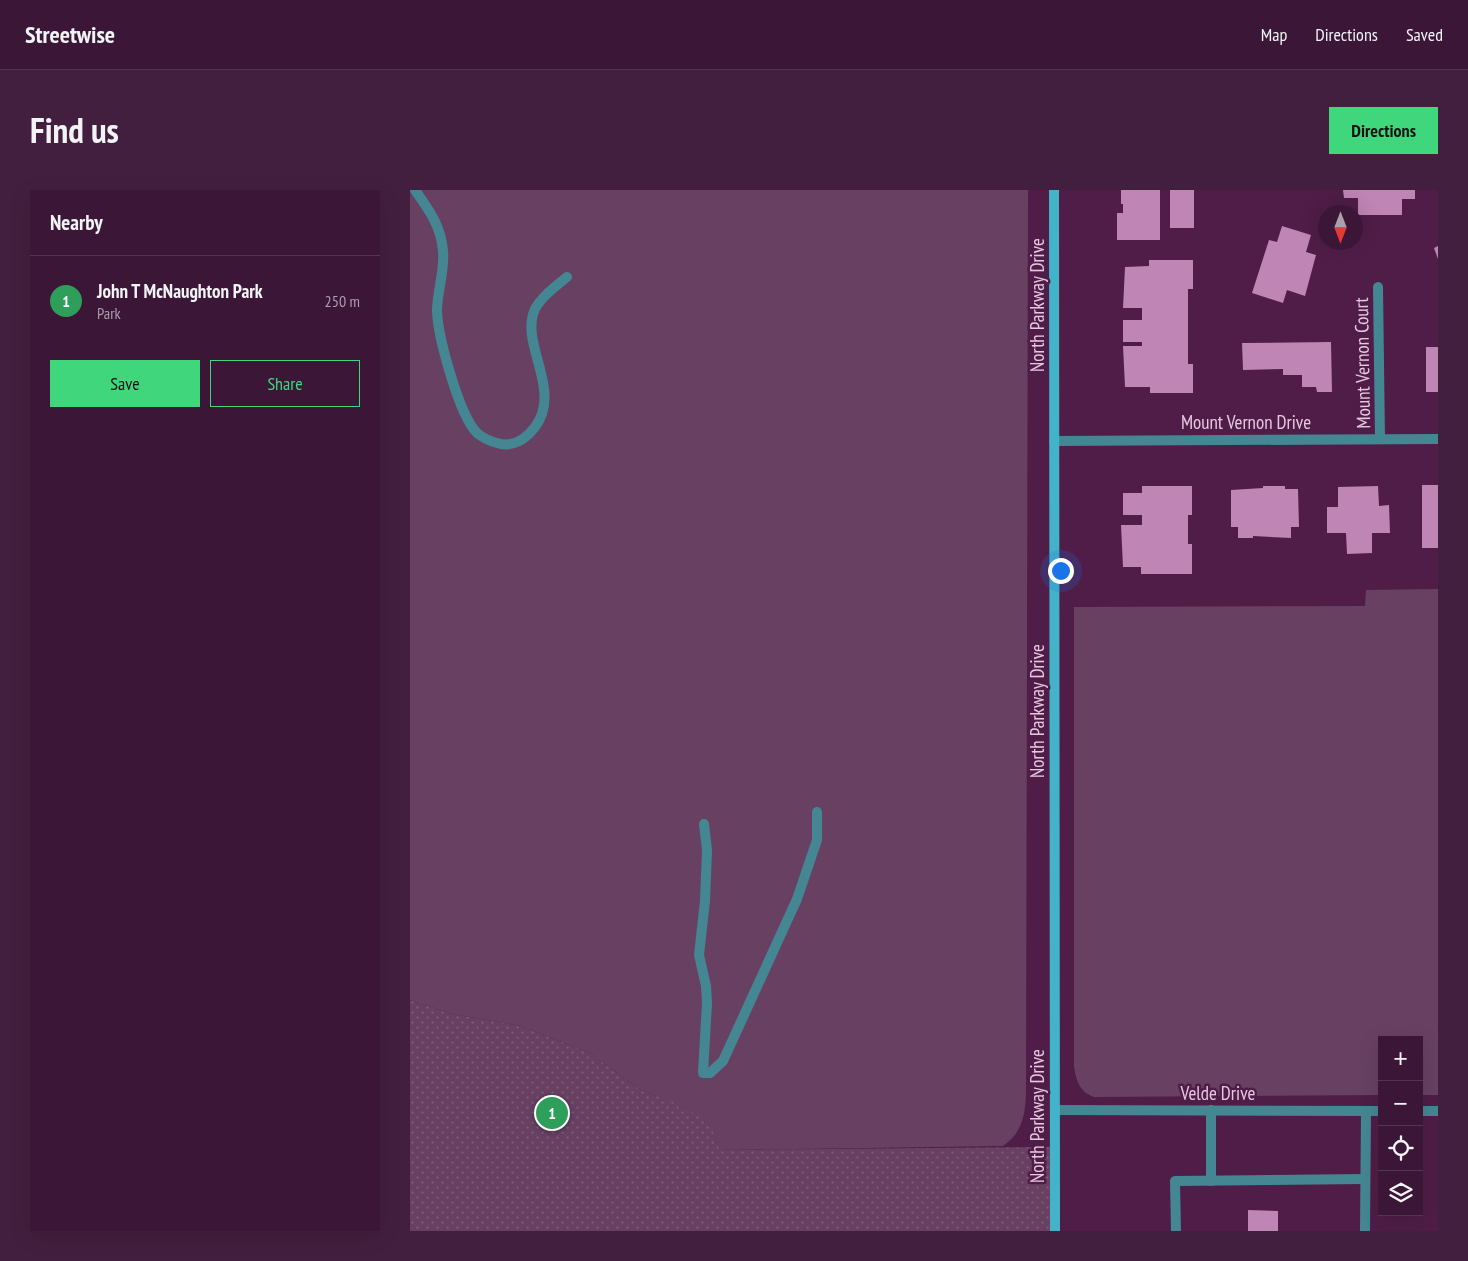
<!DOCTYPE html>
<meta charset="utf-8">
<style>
:root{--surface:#3b1636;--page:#421f3e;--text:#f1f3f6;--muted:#ac9fad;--line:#543551;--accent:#40d77c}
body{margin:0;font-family:"PT Sans Narrow",sans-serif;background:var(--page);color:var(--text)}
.controls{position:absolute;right:15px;bottom:15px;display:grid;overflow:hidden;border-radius:0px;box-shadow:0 5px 20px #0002}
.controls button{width:45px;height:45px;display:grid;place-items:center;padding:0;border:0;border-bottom:1px solid var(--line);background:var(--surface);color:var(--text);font:25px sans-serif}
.compass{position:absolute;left:908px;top:15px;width:45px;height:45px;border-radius:50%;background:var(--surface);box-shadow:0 5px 20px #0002;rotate:180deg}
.you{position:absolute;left:650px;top:380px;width:18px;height:18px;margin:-12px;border:4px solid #fff;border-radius:50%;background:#1a73e8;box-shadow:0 0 0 8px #1a73e833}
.badge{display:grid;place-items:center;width:32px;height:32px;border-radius:50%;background:var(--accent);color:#fff;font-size:16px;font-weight:700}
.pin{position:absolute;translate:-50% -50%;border:2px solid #fff;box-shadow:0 1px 5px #0006}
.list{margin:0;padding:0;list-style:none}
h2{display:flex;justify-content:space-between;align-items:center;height:65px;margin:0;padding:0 20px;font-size:21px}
h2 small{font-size:16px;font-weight:400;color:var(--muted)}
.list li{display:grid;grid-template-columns:32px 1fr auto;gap:15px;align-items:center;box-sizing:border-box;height:90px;padding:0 20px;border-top:1px solid var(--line)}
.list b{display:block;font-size:19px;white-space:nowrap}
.list p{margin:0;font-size:16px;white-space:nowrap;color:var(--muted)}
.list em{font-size:16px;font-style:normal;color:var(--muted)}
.actions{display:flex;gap:10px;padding:15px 20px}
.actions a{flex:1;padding:11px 0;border:1px solid var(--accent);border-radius:0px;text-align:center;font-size:18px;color:var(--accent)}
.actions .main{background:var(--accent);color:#111}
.icon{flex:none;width:28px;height:28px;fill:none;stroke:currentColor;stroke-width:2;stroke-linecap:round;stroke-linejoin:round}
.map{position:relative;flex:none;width:1028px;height:1041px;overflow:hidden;border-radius:0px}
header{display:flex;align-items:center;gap:30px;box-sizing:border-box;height:70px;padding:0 25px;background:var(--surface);border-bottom:1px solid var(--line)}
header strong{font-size:24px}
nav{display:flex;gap:28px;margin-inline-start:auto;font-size:18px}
.intro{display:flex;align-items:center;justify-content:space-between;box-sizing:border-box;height:120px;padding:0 30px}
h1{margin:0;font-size:35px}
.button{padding:12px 22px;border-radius:0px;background:var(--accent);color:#111;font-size:18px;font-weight:700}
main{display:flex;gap:30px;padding:0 30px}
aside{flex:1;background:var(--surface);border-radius:0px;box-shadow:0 5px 20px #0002}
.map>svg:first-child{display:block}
.grass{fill:#684162}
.park{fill:url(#park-dots)}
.building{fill:#bf85b5}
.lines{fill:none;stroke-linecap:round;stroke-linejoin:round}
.service{stroke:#458693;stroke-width:10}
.minor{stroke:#458693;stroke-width:10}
.secondary{stroke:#43b3c9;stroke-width:10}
.labels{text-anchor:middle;stroke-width:5;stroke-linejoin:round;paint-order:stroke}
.street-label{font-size:19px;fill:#e7c8e1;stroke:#4f1d48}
</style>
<header>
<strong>Streetwise</strong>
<nav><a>Map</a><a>Directions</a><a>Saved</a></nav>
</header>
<div class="intro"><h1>Find us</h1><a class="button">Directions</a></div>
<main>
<aside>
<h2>Nearby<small></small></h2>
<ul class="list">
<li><span class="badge" style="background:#2e9e5b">1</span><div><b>John T McNaughton Park</b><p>Park</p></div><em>250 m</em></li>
</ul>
<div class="actions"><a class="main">Save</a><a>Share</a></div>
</aside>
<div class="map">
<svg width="1028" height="1041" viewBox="0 0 1028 1041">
<defs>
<pattern id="park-dots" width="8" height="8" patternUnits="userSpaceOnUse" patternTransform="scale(1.25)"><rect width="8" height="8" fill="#684162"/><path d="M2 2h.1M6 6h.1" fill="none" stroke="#7e5b78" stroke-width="1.8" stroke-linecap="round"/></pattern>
</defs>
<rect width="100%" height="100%" fill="#4f1d48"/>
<g class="grass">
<path d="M0,0H618L616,904C615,926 612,943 593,956L309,960L305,947L246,906L228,898L180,863L111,836L42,824L0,810Z"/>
<path d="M1028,399V905H1009V850H972V905L684,907C670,902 666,891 664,876V417L955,416L956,400Z"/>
</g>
<polygon class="park" points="0,810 42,824 111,836 180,863 228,898 246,906 267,913 300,934 310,960 645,957 645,1041 0,1041"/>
<g class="building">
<polygon points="711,0 750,0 750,50 707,50 707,23 713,23 713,14 711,14"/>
<rect x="760" y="0" width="24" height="38"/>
<polygon points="933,0 1005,0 1005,9 992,9 992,25 948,25 948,8 934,8"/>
<polygon points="872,36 901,45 896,62 906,65 895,106 877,100 873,113 842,103 859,50 867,52"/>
<polygon points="1028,56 1028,69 1024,58"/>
<polygon points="739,70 783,70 783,99 778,99 778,174 783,174 783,203 740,203 740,197 715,197 713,156 732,156 732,152 713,152 713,130 732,130 732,118 713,118 715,77 739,76"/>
<polygon points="921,152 922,202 907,202 906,197 892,197 892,185 873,185 873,179 833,180 832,153"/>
<rect x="1016" y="157" width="12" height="45"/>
<rect x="1012" y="295" width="16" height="63"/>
<polygon points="732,296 782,296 782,325 778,325 778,354 782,354 782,384 731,384 731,377 713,377 711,335 732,335 732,325 713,325 713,303 732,303"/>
<polygon points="853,296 875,296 875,299 888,299 889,337 881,337 881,348 843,346 843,348 828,348 828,337 821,337 821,300 853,298"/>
<polygon points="968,296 969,316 979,315 980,343 962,343 962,363 937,364 936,343 917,343 917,317 928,317 928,297"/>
<polygon points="838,1020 868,1021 868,1041 838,1041"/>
</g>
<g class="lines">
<g class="service">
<path d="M5,0C19,20 31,36 33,61C35,81 27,101 27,121C28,147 49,225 67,243C73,248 79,251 87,253C103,258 116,249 125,237C153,199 109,154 125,119C132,106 146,96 157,87"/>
<polyline points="294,634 297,660 295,711 289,765 296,796 297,813 293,883 300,883 313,871 387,709 407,650 407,622"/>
<polyline points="801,920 801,991"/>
<polyline points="766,1041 765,991 955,989"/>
<polyline points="955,1041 956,921"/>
</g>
<g class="minor">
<polyline points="968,97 970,249"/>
<polyline points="644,251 1028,249"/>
<polyline points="645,920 972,921"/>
<polyline points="1009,921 1028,921"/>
</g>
<polyline class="secondary" points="644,0 645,1041"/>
</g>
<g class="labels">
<g class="street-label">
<text transform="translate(627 115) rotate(-90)" y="7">North Parkway Drive</text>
<text transform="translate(952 173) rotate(-91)" y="7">Mount Vernon Court</text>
<text x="836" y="239">Mount Vernon Drive</text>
<text transform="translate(627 521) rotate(-90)" y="7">North Parkway Drive</text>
<text x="808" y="910">Velde Drive</text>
<text transform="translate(627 926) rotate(-90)" y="7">North Parkway Drive</text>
</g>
</g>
</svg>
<div class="controls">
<button>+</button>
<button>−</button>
<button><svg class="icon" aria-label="locate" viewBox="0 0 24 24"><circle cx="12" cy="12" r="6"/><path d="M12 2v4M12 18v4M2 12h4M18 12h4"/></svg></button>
<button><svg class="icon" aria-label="layers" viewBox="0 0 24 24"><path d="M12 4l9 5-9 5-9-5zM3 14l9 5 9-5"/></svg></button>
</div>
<svg class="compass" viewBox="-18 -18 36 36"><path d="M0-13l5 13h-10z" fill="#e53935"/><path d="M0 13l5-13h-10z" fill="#ac9fad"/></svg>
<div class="you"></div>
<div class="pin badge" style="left:142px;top:923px;background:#2e9e5b">1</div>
</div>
</main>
